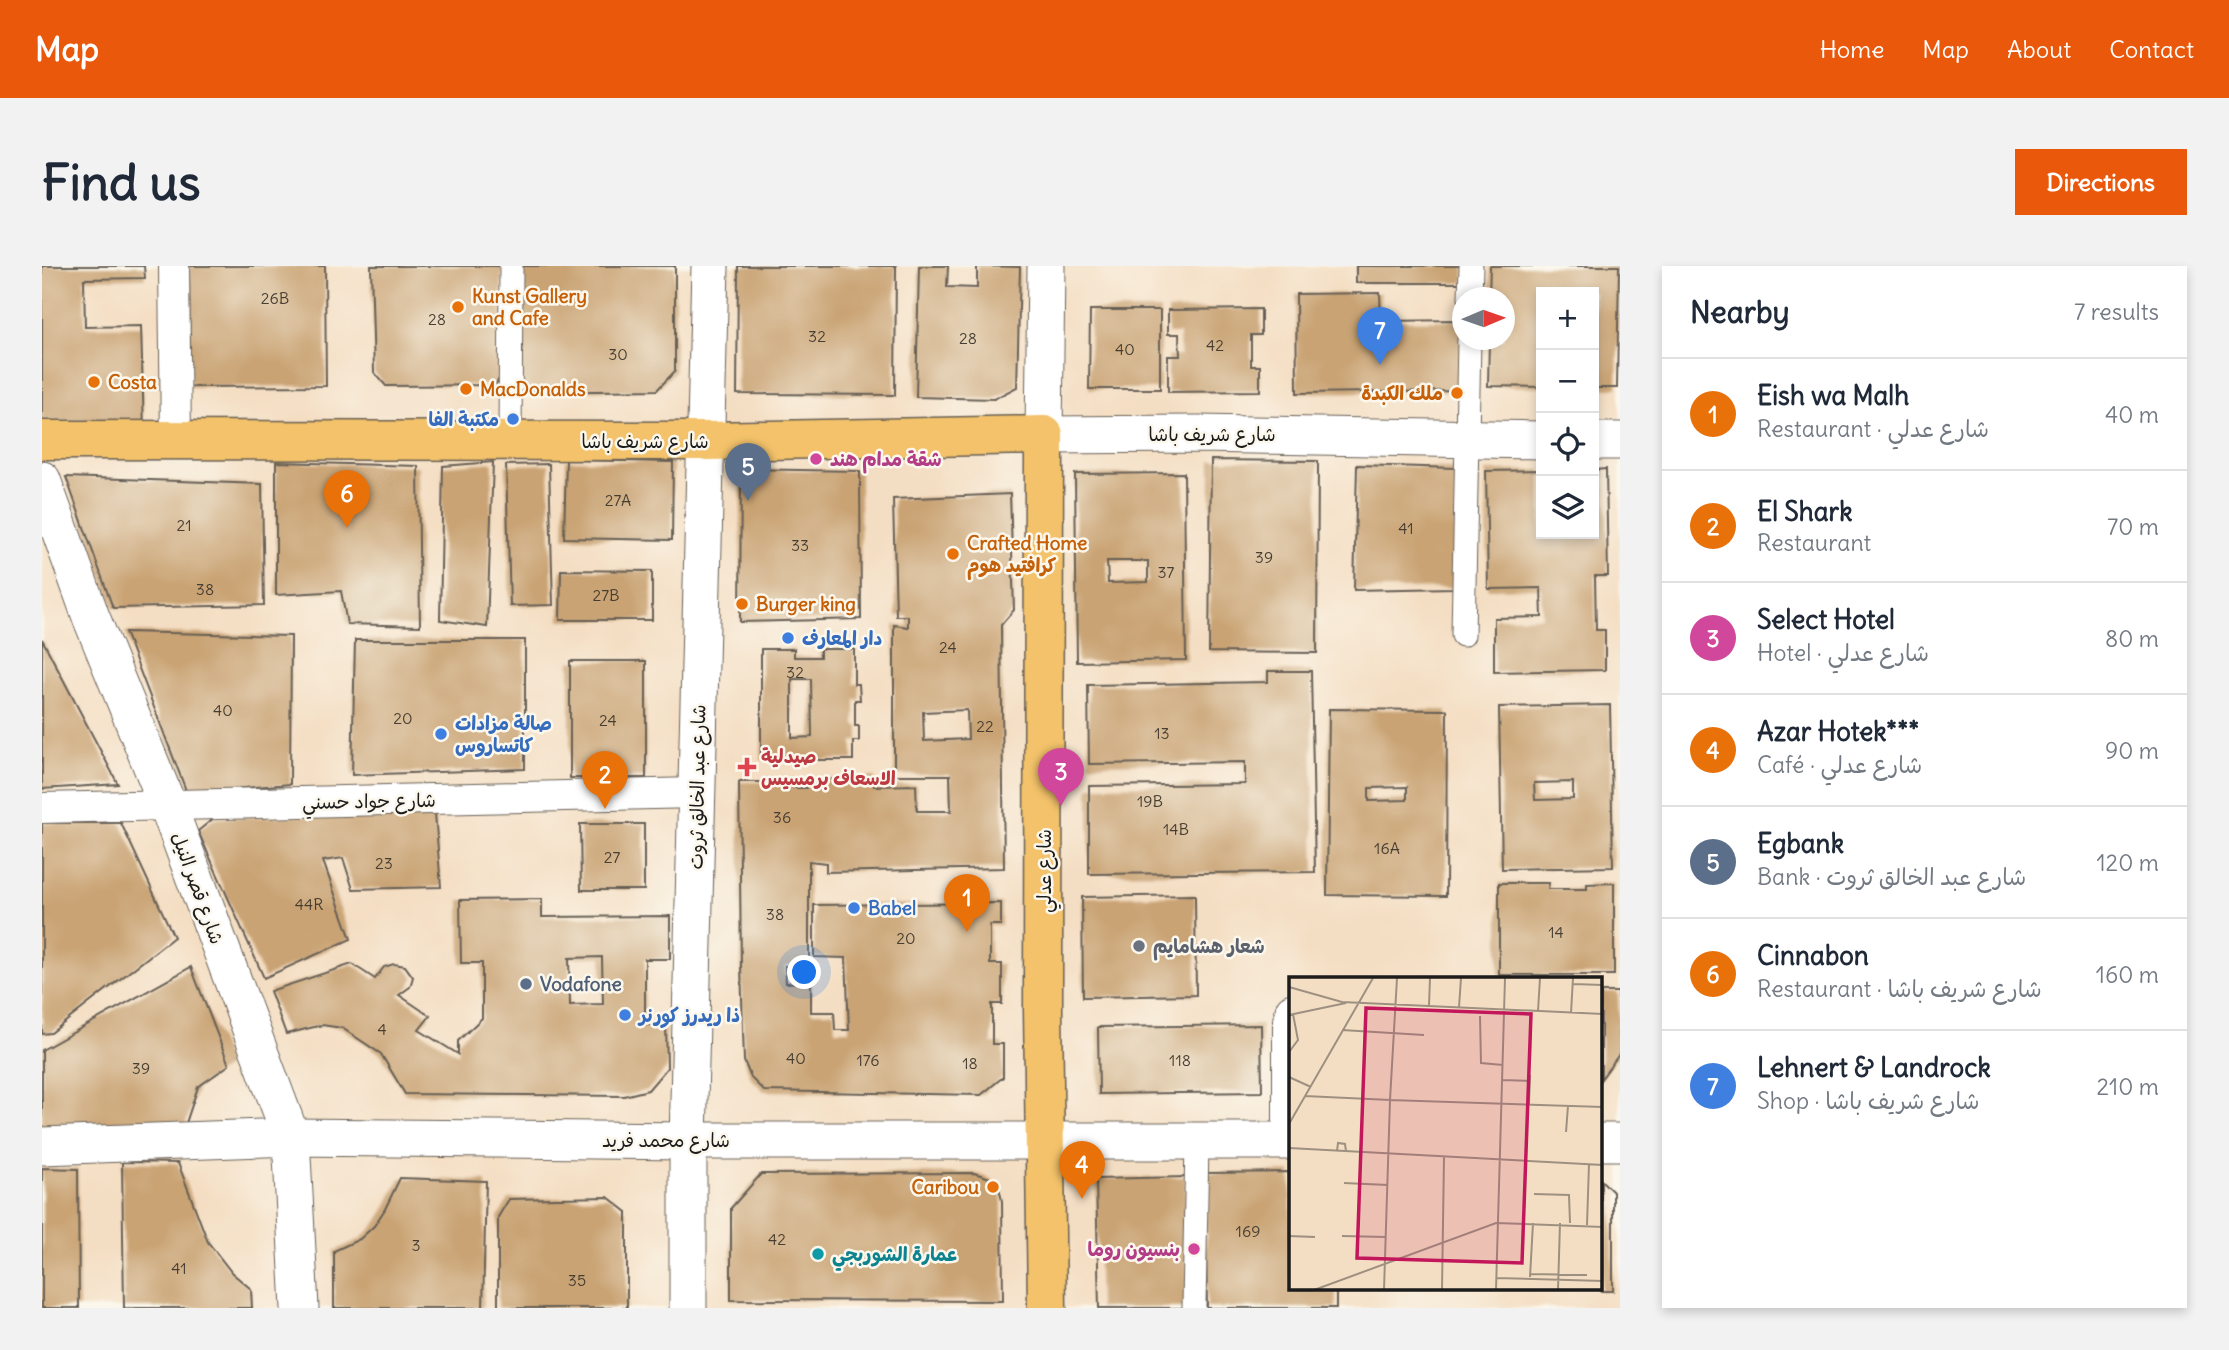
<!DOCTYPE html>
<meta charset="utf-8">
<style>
:root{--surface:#fff;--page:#f2f2f3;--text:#1f2937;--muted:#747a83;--line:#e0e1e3;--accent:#ea580c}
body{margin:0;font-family:Delius,"Playpen Sans Arabic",sans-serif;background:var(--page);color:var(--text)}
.controls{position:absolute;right:21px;top:21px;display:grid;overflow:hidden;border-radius:0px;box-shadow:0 4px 10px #0003}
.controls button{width:63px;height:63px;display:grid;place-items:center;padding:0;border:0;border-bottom:2px solid var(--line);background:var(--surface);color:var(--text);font:35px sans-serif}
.compass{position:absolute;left:1410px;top:21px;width:63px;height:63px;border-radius:50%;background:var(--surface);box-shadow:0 4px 10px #0003;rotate:88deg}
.you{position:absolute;left:763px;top:707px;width:24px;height:24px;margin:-18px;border:5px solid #fff;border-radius:50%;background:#1a73e8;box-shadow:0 0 0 10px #1a73e833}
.badge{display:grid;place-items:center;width:46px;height:46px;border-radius:50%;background:var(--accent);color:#fff;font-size:23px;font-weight:700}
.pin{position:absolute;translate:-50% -58px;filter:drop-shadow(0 2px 4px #0008)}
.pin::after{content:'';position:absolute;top:37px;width:24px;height:21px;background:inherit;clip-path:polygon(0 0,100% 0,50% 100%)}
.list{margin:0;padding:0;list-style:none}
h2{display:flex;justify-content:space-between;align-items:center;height:91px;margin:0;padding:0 28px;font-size:30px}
h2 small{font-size:23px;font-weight:400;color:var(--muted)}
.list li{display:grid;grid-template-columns:46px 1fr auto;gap:21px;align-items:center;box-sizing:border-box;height:112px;padding:0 28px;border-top:2px solid var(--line)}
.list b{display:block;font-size:26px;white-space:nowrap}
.list p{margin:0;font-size:23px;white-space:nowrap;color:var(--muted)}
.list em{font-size:23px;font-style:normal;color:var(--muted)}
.icon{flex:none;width:38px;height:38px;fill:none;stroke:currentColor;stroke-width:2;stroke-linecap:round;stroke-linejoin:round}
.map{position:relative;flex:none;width:1578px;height:1042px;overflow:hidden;border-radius:0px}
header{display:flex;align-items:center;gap:42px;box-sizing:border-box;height:98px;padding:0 35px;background:var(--accent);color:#fff}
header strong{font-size:33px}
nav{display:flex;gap:38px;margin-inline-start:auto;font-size:24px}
.intro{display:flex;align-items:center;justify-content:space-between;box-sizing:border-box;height:168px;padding:0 42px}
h1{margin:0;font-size:49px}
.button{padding:18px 32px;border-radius:0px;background:var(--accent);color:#fff;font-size:24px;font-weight:700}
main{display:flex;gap:42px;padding:0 42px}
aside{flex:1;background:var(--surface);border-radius:0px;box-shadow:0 4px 10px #0003}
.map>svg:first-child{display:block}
.building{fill:#c9a373;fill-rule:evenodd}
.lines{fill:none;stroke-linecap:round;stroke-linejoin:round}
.pedestrian-casing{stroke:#686056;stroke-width:25}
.minor-casing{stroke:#686056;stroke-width:32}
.tertiary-casing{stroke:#686056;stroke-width:39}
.primary-casing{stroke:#686056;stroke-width:41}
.pedestrian{stroke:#fff;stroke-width:23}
.minor{stroke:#fff;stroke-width:30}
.tertiary{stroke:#fff;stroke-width:37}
.primary{stroke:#f3c26a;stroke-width:38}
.food-dot{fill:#e8710a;stroke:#fbf7ec;stroke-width:2.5}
.shop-dot{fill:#3f7fe0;stroke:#fbf7ec;stroke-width:2.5}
.hotel-dot{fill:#d1479c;stroke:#fbf7ec;stroke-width:2.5}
.health-dot{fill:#e0444e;stroke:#fbf7ec;stroke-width:2.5}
.worship-dot{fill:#6b7280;stroke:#fbf7ec;stroke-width:2.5}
.service-dot{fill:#5c6f8a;stroke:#fbf7ec;stroke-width:2.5}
.culture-dot{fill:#0f9aa8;stroke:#fbf7ec;stroke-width:2.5}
.labels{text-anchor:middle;stroke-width:5;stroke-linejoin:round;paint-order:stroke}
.number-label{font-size:16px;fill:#473e32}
.food-label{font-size:19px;font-weight:bold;fill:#c56008;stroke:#fbf7ec;text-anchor:start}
.shop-label{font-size:19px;font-weight:bold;fill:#366cbe;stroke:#fbf7ec;text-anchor:start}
.street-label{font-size:19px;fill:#1c1c1c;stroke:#fbf7ec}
.hotel-label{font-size:19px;font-weight:bold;fill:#b23c85;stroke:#fbf7ec;text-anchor:start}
.health-label{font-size:19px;font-weight:bold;fill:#be3a42;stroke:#fbf7ec;text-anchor:start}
.worship-label{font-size:19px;font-weight:bold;fill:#5b616d;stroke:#fbf7ec;text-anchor:start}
.service-label{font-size:19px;font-weight:bold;fill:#4e5e75;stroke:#fbf7ec;text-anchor:start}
.culture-label{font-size:19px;font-weight:bold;fill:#0d838f;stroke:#fbf7ec;text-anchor:start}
.inset-road{fill:none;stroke:#9e9080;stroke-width:2}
.view{fill:#c2185b;fill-opacity:0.15;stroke:#c2185b;stroke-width:3.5}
.inset-edge{fill:none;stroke:#1c1c1c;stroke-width:3.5}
</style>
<header>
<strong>Map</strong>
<nav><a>Home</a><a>Map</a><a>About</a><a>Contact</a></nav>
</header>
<div class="intro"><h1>Find us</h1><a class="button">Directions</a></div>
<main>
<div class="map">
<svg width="1578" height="1042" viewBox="0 0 1578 1042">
<rect width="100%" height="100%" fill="#fbf7ec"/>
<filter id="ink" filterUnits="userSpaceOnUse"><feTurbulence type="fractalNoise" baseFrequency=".0143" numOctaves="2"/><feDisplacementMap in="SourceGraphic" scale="14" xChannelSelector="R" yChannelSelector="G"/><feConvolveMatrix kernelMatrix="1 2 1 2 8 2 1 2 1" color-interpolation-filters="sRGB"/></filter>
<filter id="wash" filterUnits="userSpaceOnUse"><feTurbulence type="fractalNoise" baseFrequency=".00686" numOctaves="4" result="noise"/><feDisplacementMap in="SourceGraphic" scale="28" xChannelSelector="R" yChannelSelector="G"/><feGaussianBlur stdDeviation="1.57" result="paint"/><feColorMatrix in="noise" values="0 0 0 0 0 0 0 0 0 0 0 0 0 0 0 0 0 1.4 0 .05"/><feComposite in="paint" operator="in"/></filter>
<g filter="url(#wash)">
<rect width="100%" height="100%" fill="#f4dec3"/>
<g id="blocks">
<g class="building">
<polygon points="0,0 102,0 103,12 42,13 43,61 99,60 102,165 0,167"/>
<polygon points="147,0 283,0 284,120 148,121"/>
<polygon points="329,0 460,0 460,108 453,119 344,120 332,106"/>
<polygon points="477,0 633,0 633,105 615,124 492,126 477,111"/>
<polygon points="696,0 854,0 853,129 695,128"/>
<polygon points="877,0 906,0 905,21 935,22 935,0 978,1 975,121 952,133 874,131"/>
<rect x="1314" y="0" width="108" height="17"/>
<polygon points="1448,0 1577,0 1575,122 1552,122 1552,26 1499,26 1499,121 1446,120 1447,74 1462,74 1462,32 1447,32"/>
<polygon points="1338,27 1339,55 1420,54 1421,125 1255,127 1254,28"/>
<polygon points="1219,43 1219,69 1209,69 1209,100 1218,100 1218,125 1126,126 1126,90 1138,90 1137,68 1126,68 1126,44"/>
<polygon points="1048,44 1118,44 1118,123 1047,123"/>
<polygon points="524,194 631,196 630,274 522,272"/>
<polygon points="1169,194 1276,195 1275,387 1167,386"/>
<polygon points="234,196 376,200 378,360 305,358 299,325 234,329"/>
<polygon points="451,196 445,361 398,354 401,200"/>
<polygon points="507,198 511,339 468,340 464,199"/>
<polygon points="1315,199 1414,202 1413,322 1312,324"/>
<polygon points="699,203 818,205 819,353 698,356"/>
<polygon points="1564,203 1566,310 1553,310 1554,364 1563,364 1563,404 1452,406 1452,352 1500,351 1499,322 1446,323 1444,205 1499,204 1499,268 1552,268 1552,204"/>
<path d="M1142,207L1144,394L1035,396L1033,208ZM1065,295H1106V316L1066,317Z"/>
<polygon points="24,211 220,218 222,339 71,342"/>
<path d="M968,228L972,344L959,359L962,602L784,606V597L767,595V700H743L744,717L769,716V746H792L793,764H807L804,692L772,691V639L959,637V659H948V698H960V738H950V778H961V811L939,829L722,825L709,812L702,795L699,700L697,516H751V522H765V515L833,511L832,520L874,519L875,545H909L908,509H852V359L866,361V350H854L851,233ZM925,444L926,473L882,475L881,446Z"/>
<polygon points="519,304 610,305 610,354 518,354"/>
<polygon points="83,366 249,370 248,518 145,527"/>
<polygon points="0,373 76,518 0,523"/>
<polygon points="313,374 483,374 483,503 310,509"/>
<path d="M719,383H752V391H778V383H812V418H817L818,434H813V460H817V475H811V494H719ZM750,413H769L770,471L750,472Z"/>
<rect x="528" y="395" width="76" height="117"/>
<polygon points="1226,405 1269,405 1273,606 1047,608 1047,520 1203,518 1203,496 1047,498 1046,419 1226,416"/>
<path d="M1568,439L1571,601L1460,603L1457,441ZM1531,516V533L1493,534L1492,517Z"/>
<path d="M1287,443L1405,444L1404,630L1285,629ZM1365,521V534L1327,535V522Z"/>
<polygon points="393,547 399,621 311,623 301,592 281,595 309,673 222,712 156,565 172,552"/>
<polygon points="0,557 79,557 132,671 9,767 0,768"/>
<polygon points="538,558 602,558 602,624 539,624"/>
<polygon points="1457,617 1507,617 1506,623 1545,623 1545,618 1572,617 1572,709 1457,709"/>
<polygon points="1153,629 1154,729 1041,731 1040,631"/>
<path d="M500,633V651L628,650V693H603V759L624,758L625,802L606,824L582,830L363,828L339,788L300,762L280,759L244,768L228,725L310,698L333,713L342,701L352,698L363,700L371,711L368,721L357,729L388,750L377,764L416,788V775L440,752V697H419L418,634ZM560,691L561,738L528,739L527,692Z"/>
<polygon points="149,701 187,799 156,821 142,863 0,871 0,784"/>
<polygon points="1559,726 1576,726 1578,774 1578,787 1559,813"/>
<polygon points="1219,759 1220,826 1057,828 1056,761"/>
<polygon points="80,896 136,897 166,976 190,1007 209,1023 210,1042 82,1042"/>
<polygon points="0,902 36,903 37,1042 0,1042"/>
<polygon points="1249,906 1249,1023 1294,1023 1294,1042 1165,1042 1163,907"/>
<polygon points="932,907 948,912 957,921 960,935 961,1035 689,1034 689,942 719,908"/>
<polygon points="1143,911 1146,1042 1057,1042 1054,913"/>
<polygon points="358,912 444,915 441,1042 292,1042 292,985 318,973 332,960 343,943"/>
<polygon points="1559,914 1571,926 1571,1025 1559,1025"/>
<polygon points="566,931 585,946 585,1042 456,1042 456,951 467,933"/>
</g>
</g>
</g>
<g filter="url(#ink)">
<use href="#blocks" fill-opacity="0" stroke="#686056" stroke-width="2"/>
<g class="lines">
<g class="pedestrian-casing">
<g id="pedestrian">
<polyline points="1428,32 1429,0"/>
<polyline points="468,175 469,0"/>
<polyline points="1421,369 1427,74"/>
<polyline points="1152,1042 1155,875"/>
</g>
</g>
<g class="minor-casing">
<g id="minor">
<polyline points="132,0 134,174"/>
<polyline points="0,542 655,527"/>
<polyline points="1246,875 1246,755 1249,743"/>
</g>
</g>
<g class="tertiary-casing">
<g id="tertiary">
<polyline points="1004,0 1002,169 1156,168 1499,174"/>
<polyline points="1552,175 1578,175"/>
<polyline points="0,214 49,351 126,540 249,871 258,1042"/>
<polyline points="1559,876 1578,876"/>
<polyline points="0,880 249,871 646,875 1249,875"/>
<polyline points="646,1042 646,875 668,0"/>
</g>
</g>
<g class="primary-casing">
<polyline id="primary" points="0,174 664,175 1002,169 1001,742 1005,1042"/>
</g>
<use href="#pedestrian" class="pedestrian"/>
<use href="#minor" class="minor"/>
<use href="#tertiary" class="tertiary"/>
<use href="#primary" class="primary"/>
</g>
</g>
<g class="food-dot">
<circle cx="416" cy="41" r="7"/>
<circle cx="52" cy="116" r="7"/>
<circle cx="424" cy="123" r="7"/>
<circle cx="1415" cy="127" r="7"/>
<circle cx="911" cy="288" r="7"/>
<circle cx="700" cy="338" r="7"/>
<circle cx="951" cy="921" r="7"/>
</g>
<g class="shop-dot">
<circle cx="471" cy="153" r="7"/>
<circle cx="746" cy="372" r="7"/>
<circle cx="399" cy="468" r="7"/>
<circle cx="812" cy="642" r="7"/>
<circle cx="583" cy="749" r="7"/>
</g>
<g class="hotel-dot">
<circle cx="774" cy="193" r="7"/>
<circle cx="1152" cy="983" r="7"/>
</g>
<path class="health-dot" d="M701.5 490.5h7v7h7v7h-7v7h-7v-7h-7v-7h7z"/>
<circle class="worship-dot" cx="1097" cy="680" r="7"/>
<circle class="service-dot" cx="484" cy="718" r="7"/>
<circle class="culture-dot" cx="776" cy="988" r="7"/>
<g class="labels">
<g class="number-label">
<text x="233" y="38">26B</text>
<text x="395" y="59">28</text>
<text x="775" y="76">32</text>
<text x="926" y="78">28</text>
<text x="1173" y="85">42</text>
<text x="1083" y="89">40</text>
<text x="576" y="94">30</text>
<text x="576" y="240">27A</text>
<text x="142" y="265">21</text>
<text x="1364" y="268">41</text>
<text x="758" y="285">33</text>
<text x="1222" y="297">39</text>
<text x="1124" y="312">37</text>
<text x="163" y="329">38</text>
<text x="564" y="335">27B</text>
<text x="906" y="387">24</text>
<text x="753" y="412">32</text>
<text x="181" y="450">40</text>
<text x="361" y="458">20</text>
<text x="566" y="460">24</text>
<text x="943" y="466">22</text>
<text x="1120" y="473">13</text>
<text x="1108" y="541">19B</text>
<text x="740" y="557">36</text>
<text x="1134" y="569">14B</text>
<text x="1345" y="588">16A</text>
<text x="570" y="597">27</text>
<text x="342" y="603">23</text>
<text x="267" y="644">44R</text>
<text x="733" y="654">38</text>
<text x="1514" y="672">14</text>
<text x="864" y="678">20</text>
<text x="340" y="769">4</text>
<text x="754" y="798">40</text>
<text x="826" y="800">176</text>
<text x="1138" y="800">118</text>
<text x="928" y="803">18</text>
<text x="99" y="808">39</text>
<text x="1206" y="971">169</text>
<text x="735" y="979">42</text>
<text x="374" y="985">3</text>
<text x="137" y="1008">41</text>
<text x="535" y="1020">35</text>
</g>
<g class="food-label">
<text x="430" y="37">Kunst Gallery<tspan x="430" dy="22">and Cafe</tspan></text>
<text x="66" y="123">Costa</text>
<text x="438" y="130">MacDonalds</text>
<text x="1401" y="134" text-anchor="end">ملك الكبدة</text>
<text x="925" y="284">Crafted Home<tspan x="925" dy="22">كرافتيد هوم</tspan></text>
<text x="714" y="345">Burger king</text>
<text x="937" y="928" text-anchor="end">Caribou</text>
</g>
<g class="shop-label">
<text x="457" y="160" text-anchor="end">مكتبة الفا</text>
<text x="760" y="379">دار المعارف</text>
<text x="413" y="464">صالة مزادات<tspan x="413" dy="22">كاتساروس</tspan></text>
<text x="826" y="649">Babel</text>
<text x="597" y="756">ذا ريدرز كورنر</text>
</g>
<g class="street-label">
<text x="1170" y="175">شارع شريف باشا</text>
<text x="603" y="182">شارع شريف باشا</text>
<text transform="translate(655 521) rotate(-89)" y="7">شارع عبد الخالق ثروت</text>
<text transform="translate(327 535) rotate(-1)" y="7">شارع جواد حسني</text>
<text transform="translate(1002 605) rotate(-90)" y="7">شارع عدلي</text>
<text transform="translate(156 622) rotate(70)" y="7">شارع قصر النيل</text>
<text x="624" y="881">شارع محمد فريد</text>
</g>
<g class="hotel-label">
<text x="788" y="200">شقة مدام هند</text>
<text x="1138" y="990" text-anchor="end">بنسيون روما</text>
</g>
<g class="health-label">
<text x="719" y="497">صيدلية<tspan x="719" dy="22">الاسعاف برمسيس</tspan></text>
</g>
<g class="worship-label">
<text x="1111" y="687">شعار هشامايم</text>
</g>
<g class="service-label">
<text x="498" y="725">Vodafone</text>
</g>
<g class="culture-label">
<text x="790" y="995">عمارة الشوربجي</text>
</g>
</g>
<g transform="translate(1247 711)">
<rect width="313" height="313" fill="#f4dec3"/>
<path class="inset-road" d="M284,7L314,8M0,10L53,25L314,37M140,28L141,1M170,30L172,1M249,34L251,1M282,36L284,1M0,38L57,26M191,39L192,86L214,88M53,53L135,58M0,75L9,63L4,37M241,82L242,34M0,100L22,110M213,103L241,104M16,119L101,123L108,1M240,127L241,98M0,147L84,1M277,155L279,129M0,171L314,188M48,174L49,166L56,167L57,174M55,206L99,208M245,217L280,218L281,246M298,248L300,187M0,259L26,260M53,259L97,260M241,297L298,298M241,300L244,246M207,301L314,304M25,313L207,246L314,250M95,313L101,123L314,130M153,313L155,180M207,313L216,1M269,313L271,246"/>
<path class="view" d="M77,31L242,37L233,286L68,281Z"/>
<rect width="313" height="313" class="inset-edge"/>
</g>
</svg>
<div class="controls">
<button>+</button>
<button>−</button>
<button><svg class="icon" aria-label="locate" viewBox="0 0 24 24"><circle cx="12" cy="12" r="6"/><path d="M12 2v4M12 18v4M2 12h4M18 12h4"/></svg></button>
<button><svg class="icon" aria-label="layers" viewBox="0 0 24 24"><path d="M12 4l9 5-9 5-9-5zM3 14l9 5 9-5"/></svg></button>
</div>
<svg class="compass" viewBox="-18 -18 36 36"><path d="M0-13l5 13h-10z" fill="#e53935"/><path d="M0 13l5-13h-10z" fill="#747a83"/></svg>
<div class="you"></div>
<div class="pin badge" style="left:925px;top:666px;background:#e8710a">1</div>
<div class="pin badge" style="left:563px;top:543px;background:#e8710a">2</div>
<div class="pin badge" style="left:1019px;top:540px;background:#d1479c">3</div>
<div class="pin badge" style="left:1040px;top:933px;background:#e8710a">4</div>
<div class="pin badge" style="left:706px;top:235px;background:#5c6f8a">5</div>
<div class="pin badge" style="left:305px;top:262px;background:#e8710a">6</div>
<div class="pin badge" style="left:1338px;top:99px;background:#3f7fe0">7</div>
</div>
<aside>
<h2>Nearby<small>7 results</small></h2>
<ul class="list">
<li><span class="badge" style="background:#e8710a">1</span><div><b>Eish wa Malh</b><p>Restaurant · شارع عدلي</p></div><em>40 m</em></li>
<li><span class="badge" style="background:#e8710a">2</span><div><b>El Shark</b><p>Restaurant</p></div><em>70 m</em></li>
<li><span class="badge" style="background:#d1479c">3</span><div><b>Select Hotel</b><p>Hotel · شارع عدلي</p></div><em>80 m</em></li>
<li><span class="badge" style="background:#e8710a">4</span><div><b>Azar Hotek***</b><p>Café · شارع عدلي</p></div><em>90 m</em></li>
<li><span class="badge" style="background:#5c6f8a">5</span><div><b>Egbank</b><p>Bank · شارع عبد الخالق ثروت</p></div><em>120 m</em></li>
<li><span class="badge" style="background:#e8710a">6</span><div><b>Cinnabon</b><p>Restaurant · شارع شريف باشا</p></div><em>160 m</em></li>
<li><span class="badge" style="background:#3f7fe0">7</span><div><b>Lehnert &amp; Landrock</b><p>Shop · شارع شريف باشا</p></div><em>210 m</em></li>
</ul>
</aside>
</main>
